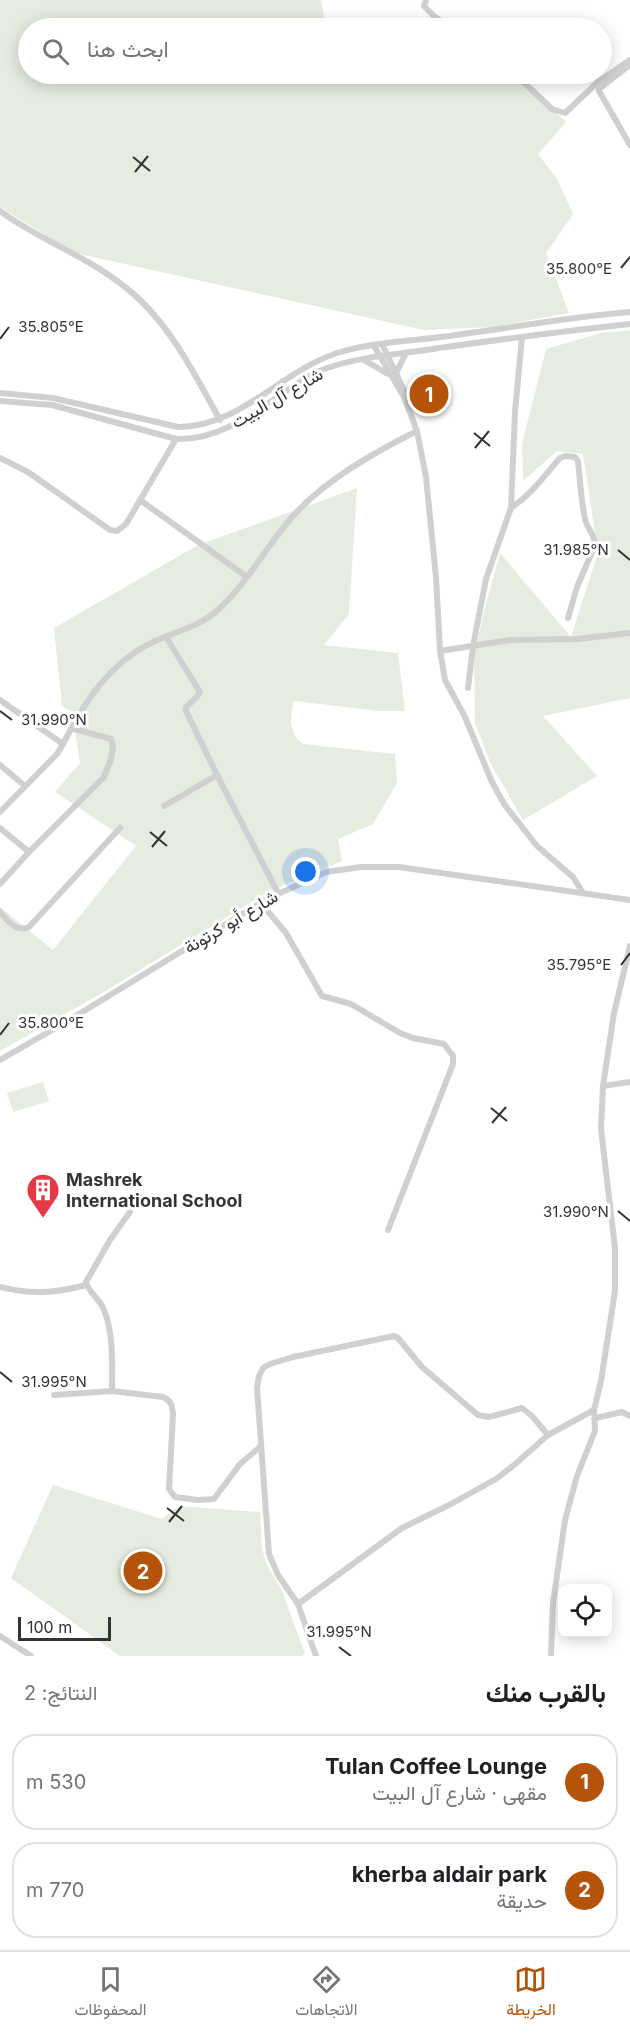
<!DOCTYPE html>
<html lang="ar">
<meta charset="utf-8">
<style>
:root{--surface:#fff;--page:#f6f6f6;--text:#202124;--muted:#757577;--line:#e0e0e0;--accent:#b45309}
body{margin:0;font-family:Inter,Vazirmatn,sans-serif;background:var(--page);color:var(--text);direction:rtl}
.controls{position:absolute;right:18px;bottom:18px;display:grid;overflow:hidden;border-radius:12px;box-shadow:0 3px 15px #0003}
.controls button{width:54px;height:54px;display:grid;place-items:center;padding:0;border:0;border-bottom:2px solid var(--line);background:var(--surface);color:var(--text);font:30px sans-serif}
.scale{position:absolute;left:18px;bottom:15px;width:93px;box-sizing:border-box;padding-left:6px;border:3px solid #333;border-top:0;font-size:16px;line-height:21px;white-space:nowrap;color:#333;-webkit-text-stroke:4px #fff;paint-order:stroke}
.you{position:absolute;left:306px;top:872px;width:21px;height:21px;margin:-15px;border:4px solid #fff;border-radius:50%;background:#1a73e8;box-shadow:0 0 0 9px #1a73e833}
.badge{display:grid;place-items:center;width:39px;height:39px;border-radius:50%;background:var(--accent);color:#fff;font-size:20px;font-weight:700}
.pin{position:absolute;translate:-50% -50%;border:3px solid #fff;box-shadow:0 2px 6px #0006}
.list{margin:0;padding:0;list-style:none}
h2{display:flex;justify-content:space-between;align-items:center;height:78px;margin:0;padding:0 24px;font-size:26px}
h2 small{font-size:20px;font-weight:400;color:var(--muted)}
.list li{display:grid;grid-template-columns:39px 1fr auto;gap:18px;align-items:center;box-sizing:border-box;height:96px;margin:0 12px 12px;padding:0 12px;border:2px solid var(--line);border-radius:24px}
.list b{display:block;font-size:22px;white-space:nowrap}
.list p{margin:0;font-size:20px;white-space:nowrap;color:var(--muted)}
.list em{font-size:20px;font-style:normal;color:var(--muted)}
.icon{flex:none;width:33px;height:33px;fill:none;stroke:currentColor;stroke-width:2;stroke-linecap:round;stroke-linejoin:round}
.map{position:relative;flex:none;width:630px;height:1656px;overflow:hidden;direction:ltr}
.search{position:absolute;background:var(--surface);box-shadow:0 3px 15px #0003;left:18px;right:18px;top:18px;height:66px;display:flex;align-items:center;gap:15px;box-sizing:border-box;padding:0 21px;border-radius:33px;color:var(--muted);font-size:22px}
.sheet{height:294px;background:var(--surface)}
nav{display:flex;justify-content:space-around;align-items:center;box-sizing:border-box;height:84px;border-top:2px solid var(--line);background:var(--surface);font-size:16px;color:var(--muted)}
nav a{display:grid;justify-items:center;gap:3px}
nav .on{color:var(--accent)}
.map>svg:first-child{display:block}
.green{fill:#e6ecdf}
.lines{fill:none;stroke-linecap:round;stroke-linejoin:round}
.minor{stroke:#d0d0d0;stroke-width:6}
.ticks{fill:none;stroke:#333;stroke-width:2}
.labels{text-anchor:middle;stroke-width:6;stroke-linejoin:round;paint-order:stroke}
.street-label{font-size:18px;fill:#333;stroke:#fff}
.poi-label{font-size:18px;font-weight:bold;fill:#333;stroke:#fff;text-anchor:start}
.ticks-label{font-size:15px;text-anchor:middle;fill:#333;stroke:#fff;stroke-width:6;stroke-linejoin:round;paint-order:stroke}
</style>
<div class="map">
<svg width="630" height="1656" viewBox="0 0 630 1656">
<rect width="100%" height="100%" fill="#fff"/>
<g class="green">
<polygon points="0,0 321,0 326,28 28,28 28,74 516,74 566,122 538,154 557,179 573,214 546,253 569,313 492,327 424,330 75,253 0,207"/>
<polygon points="630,330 630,698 543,716 597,776 523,820 490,762 475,723 474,657 484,611 500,553 571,637 598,553 583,454 557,451 523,481 522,444 546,349 601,333"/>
<path d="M357,488L349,614L324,645L398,653L405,711H379L294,701C290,718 288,732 303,744L395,754L397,783L373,824L338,839L342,861L268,892L102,993L0,1051V907L53,950L136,846L55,792L80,763L72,712L62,706L54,628L198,545Z"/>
<polygon points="43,1082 49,1101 13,1112 7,1093"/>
<polygon points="53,1485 162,1519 179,1506 260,1512 262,1548 266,1563 282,1591 305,1654 302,1656 120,1656 11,1578"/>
</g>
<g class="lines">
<g class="minor">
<polyline points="426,0 424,6 435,17 452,28"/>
<polyline points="630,65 599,89 599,91 630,145"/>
<polyline points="515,74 552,109 565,113 598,82 630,60"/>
<path d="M0,211C39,240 87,256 125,287C168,320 194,373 220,420"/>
<polyline points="382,344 404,390 404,397 417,431 426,477 436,577 440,651 445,680 464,715 492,782 504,804 537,846 573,877 583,893"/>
<polyline points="374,346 404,397"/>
<polyline points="364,360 388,374"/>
<polyline points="396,373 406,353"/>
<path d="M0,393L53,398L178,427C240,427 280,372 337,353C372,342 412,341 449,336C509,328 569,317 630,312"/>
<path d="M0,401L52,405L176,439C220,441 256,411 291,388C302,380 314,372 327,368C363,356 402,354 439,348C503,339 566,331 630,324"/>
<polyline points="0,458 28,472 110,530 117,531 126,524 176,439"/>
<polyline points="140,500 247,577"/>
<path d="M511,508C532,494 544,476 560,458L565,456L575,457L578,461C580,480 581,500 585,519C587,529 595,534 595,545L577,587L568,618"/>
<polyline points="166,637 200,692 196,698 186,707 186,711 217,775 278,893"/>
<polyline points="440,651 510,640 577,639 630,633"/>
<polyline points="468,688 473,646 486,579 511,508 515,412 522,337"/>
<polyline points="0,700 63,744 57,754 0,812"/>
<path d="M63,744C85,701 110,662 155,641C178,631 201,626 220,608C249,581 267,545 293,516C325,480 375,452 417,431"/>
<polyline points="0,765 25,786"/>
<polyline points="164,806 217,775"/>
<polyline points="0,828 29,852"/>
<polyline points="0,884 29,852 104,777 111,759 113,746 111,739 71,728"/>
<polyline points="260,902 286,933 322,996 351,1004 400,1033 413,1038 444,1044 453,1056 453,1064 388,1230"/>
<path d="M0,912C8,921 16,933 29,927L120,828"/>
<polyline points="0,1060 66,1022 267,899 326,872 361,867 399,867 630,900"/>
<polyline points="603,1086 630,1082"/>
<path d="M0,1287C31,1295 56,1293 86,1285"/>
<path d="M112,1391C112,1364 114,1335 104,1310C100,1299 88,1292 86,1282L110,1240L130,1212"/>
<path d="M54,1395L112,1391L163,1397C171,1401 172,1404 173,1414L169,1489L175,1497L198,1500L214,1499L240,1464L260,1447"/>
<polyline points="596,1418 622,1412 630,1416"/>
<polyline points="298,1604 402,1528 451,1504 496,1479 514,1465 548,1435 594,1410"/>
<polyline points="0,1636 31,1656"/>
<polyline points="316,1656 298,1604 278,1575 269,1554 257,1388 259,1376 263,1368 270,1364 293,1357 394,1336 398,1338 422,1367 478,1415 489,1417 522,1408 532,1416 548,1435"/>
<polyline points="551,1656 553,1603 565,1520 577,1476 595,1431 594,1410 601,1381 615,1291 615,1248 601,1129 603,1086 614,1013 630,946"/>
</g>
</g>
<path class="ticks" d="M133,157L150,171M135,172L148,156M621,268L630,257M0,339L9,327M474,433L490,446M475,448L489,431M618,550L630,560M0,711L12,720M150,832L167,846M152,847L165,831M621,965L630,953M0,1035L9,1023M491,1108L507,1121M492,1123L506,1107M618,1211L630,1221M0,1372L12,1382M167,1508L184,1521M169,1522L182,1506M339,1647L351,1656"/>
<defs>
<g id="building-pin" transform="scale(1.725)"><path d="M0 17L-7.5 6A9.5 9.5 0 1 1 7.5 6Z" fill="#e63946" stroke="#fff"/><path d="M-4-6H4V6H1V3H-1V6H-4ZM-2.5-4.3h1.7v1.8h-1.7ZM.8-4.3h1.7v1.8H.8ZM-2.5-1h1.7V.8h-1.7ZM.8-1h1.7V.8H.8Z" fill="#fff"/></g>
</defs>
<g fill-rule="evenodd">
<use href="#building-pin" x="43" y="1190"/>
</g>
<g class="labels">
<g class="street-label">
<text transform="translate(277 398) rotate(-30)" y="6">شارع آل البيت</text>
<text transform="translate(231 922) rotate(-31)" y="6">شارع أبو كرتونة</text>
</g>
<g class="poi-label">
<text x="66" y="1186">Mashrek<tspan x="66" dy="21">International School</tspan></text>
</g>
</g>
<g class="ticks-label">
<text x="579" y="274">35.800°E</text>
<text x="51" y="332">35.805°E</text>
<text x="576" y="555">31.985°N</text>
<text x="54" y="725">31.990°N</text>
<text x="579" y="970">35.795°E</text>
<text x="51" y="1028">35.800°E</text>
<text x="576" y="1217">31.990°N</text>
<text x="54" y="1387">31.995°N</text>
<text x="339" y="1637">31.995°N</text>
</g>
</svg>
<div class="controls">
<button><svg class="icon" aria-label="locate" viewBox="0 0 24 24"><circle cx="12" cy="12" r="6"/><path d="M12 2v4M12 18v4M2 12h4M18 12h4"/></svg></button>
</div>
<div class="scale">100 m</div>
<div class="you"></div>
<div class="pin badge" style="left:429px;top:394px">1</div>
<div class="pin badge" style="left:143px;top:1571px">2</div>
<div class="search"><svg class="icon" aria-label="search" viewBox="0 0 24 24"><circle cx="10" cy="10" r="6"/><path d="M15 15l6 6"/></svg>ابحث هنا</div>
</div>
<section class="sheet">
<h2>بالقرب منك<small>النتائج: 2</small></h2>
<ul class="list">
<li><span class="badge">1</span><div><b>Tulan Coffee Lounge</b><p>مقهى · شارع آل البيت</p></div><em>530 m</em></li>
<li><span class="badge">2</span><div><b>kherba aldair park</b><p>حديقة</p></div><em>770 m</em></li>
</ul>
</section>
<nav>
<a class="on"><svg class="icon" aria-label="map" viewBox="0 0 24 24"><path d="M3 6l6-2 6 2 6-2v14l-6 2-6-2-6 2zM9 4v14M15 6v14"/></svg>الخريطة</a>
<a><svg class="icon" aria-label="directions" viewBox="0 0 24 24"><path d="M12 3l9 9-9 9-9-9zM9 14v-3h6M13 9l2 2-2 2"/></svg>الاتجاهات</a>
<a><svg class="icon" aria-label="saved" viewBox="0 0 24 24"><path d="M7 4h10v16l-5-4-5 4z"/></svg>المحفوظات</a>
</nav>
